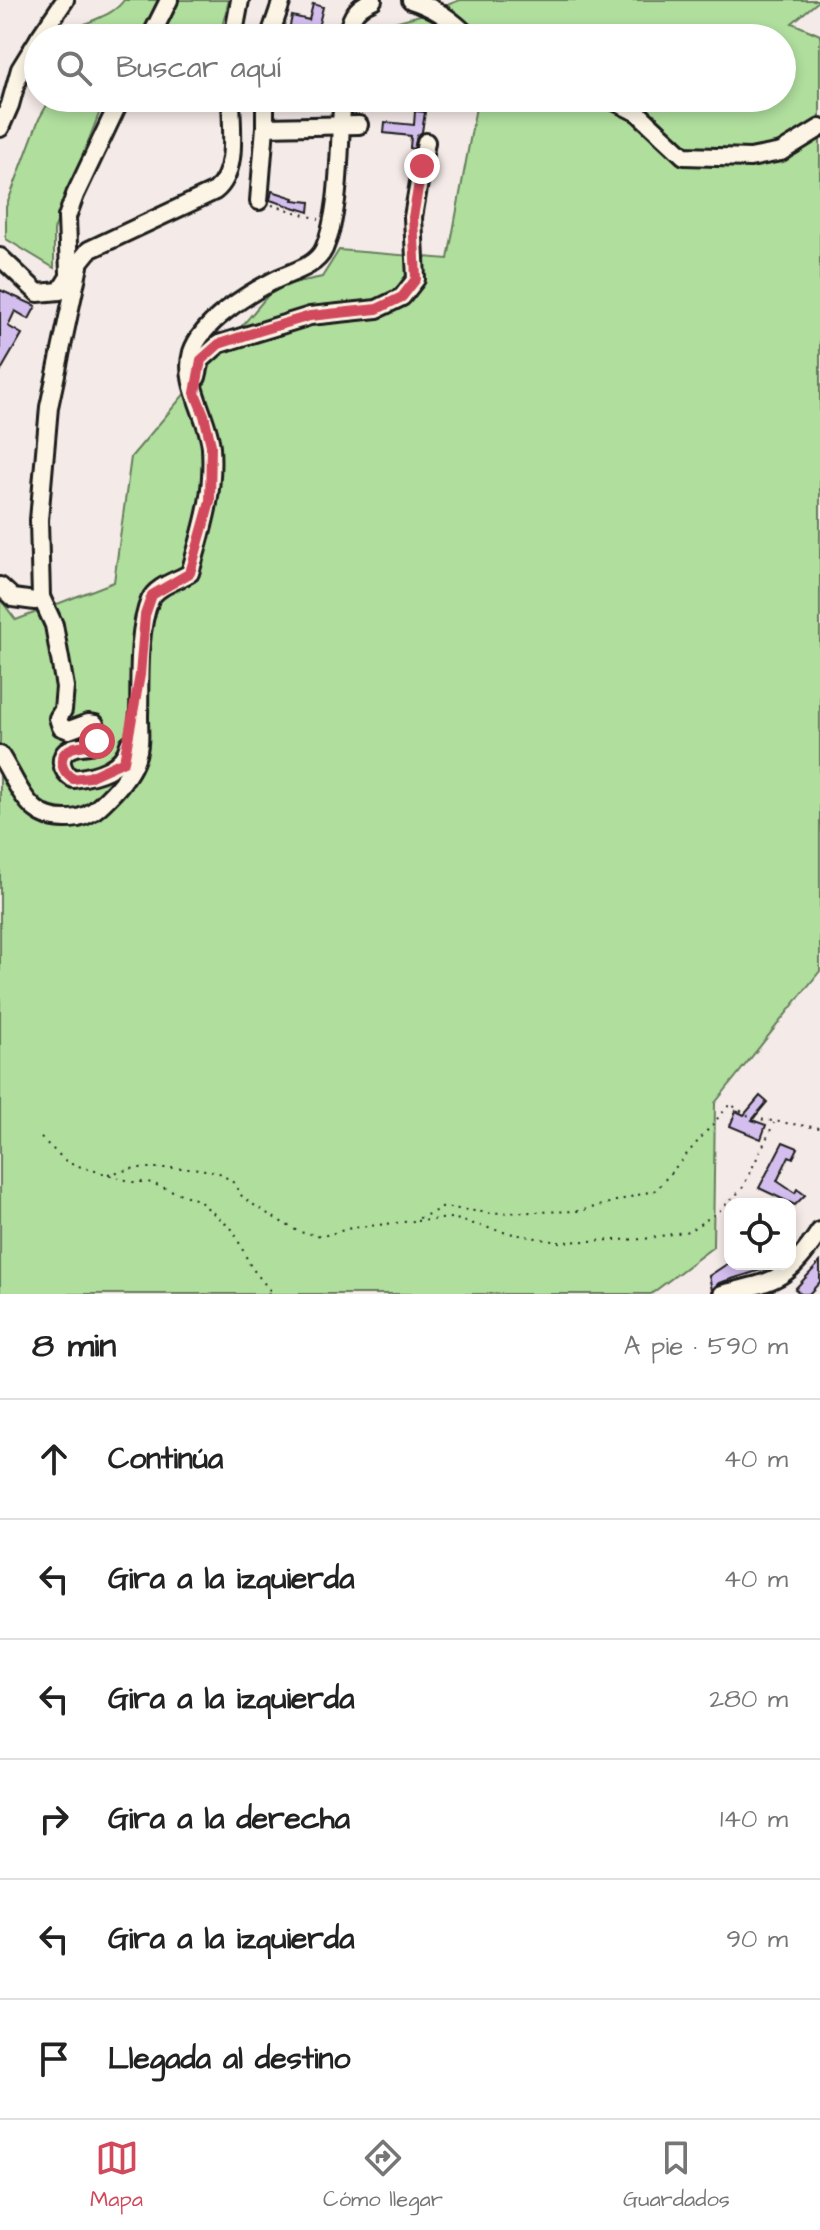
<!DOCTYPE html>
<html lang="es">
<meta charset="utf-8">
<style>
:root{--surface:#fff;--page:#f6f6f6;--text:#222;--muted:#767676;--line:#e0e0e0;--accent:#d1495b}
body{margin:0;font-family:"Architects Daughter",sans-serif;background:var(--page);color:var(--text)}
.controls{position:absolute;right:24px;bottom:24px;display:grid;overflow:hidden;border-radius:16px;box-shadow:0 4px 12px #0003}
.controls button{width:72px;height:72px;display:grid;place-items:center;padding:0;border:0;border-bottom:2px solid var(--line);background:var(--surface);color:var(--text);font:40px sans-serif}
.stop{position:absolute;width:24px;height:24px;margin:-18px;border:6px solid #d1495b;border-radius:50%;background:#fff}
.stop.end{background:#d1495b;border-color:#fff;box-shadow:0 2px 8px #0008}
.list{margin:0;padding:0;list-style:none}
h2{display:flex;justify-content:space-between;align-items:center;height:104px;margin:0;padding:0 32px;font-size:34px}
h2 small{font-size:26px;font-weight:400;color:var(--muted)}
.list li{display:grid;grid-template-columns:52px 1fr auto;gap:24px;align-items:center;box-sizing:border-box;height:120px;padding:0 32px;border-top:2px solid var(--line)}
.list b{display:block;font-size:30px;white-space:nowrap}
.list em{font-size:26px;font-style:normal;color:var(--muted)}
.icon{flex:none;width:44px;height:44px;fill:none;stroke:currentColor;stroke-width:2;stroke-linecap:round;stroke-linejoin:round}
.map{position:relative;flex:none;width:820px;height:1294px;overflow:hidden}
.search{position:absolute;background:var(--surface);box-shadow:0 4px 12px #0003;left:24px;right:24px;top:24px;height:88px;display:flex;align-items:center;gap:20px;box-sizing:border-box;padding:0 28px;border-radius:44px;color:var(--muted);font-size:30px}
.sheet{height:824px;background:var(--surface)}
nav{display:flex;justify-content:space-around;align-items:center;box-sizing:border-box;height:112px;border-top:2px solid var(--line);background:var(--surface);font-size:22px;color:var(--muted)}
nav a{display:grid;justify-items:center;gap:4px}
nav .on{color:var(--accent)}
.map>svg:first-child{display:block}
.green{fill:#afde9d;stroke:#667d5c;stroke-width:2}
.building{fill:#d3beee;stroke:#1c1c1c;stroke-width:2}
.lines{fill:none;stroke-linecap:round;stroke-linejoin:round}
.minor-casing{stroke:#1c1c1c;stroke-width:22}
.path{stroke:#1c1c1c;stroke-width:2;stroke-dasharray:2 6;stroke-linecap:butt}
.minor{stroke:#fcf5e5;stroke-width:16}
.route{stroke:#d1495b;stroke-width:10}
</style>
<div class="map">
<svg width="820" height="1294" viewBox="0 0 820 1294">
<rect width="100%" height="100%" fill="#f4eae7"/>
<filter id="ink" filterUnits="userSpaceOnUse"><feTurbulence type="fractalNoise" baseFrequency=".0125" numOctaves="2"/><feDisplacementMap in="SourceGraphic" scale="16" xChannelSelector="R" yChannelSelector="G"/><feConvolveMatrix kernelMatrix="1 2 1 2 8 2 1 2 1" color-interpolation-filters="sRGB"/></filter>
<g filter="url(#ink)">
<g class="green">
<path d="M124,0H229L219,38H164L160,35L157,38H65C82,19 110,20 124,0Z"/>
<polygon points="460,0 820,0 792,23 820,35 820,971 715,1103 713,1247 651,1294 0,1294 0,599 16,620 114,582 131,457 275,287 322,277 339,250 448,259 476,107 468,98 782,98 782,38 416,38 409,30 368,29 424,14"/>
<polygon points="51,98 105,98 54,230 54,268 6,239 6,207 39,119"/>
</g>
<g class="building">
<polygon points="313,4 323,7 316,36 289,30 292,16 309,20"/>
<polygon points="415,111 425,112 422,132 417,136 414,149 410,148 411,136 384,133 385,122 414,125"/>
<polygon points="272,191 294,198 293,200 310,202 309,212 270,200"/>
<polygon points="0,290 36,306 29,319 15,311 8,326 22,334 0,372"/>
<polygon points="760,1096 767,1102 752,1120 766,1125 761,1139 730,1126 736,1111 744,1115"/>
<polygon points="783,1142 798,1148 793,1158 789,1156 777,1181 795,1193 797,1189 805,1195 795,1205 759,1188"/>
<polygon points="820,1262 820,1282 809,1294 801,1294 795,1289"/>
<polygon points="727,1264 773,1264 774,1266 719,1283 712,1290 709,1276"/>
</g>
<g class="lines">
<g class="minor-casing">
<g id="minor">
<path d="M411,0C434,7 454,21 470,38"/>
<polyline points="39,38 65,0"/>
<polyline points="150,38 169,0"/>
<polyline points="233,38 240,0"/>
<polyline points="269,38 282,0"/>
<path d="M348,38C349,19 354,8 373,0"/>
<polyline points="608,98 638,113 684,156 750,158 781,152 820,128"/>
<polyline points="265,127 359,125"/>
<polyline points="0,128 10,105 20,69 38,40"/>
<polyline points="259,201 265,127 265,98"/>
<path d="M0,257L38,293L60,291C69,276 78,263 89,250L215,191C239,172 231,126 231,98"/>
<path d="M79,266L49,407L39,520L41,597L54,625L65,687L63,710L58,718L61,727L69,730L88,723L95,724L100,735C94,750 84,743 72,748C55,755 62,772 73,779C96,776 124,769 129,744"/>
<polyline points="69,273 67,217 75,195 121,98"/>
<polyline points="197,377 201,360 219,344 310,316 377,309 402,297 416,279 413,217 426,142"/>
<polyline points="0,586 13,598 35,601 41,597"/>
<path d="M0,755C22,790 29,826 78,818C91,815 99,807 108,798C119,787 131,773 136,758C141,745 139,730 139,716C140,681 137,631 150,600C156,586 177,581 190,573C203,527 214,496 211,447C208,416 183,384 192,352C202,322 246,295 273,281C290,272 315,268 324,249C342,208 338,143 343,98"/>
<path d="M722,1294C778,1280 787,1281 820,1231"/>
</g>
</g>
<g class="path">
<polyline points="272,205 319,219"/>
<polyline points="41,1138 68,1163 133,1182 148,1182 198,1200 233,1230 251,1267 273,1294"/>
<polyline points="108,1174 136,1168 192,1168 218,1172 234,1183 243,1198 268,1214 299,1232 323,1236 351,1228 413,1221 444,1207 489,1213 580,1211 656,1190 730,1104 752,1118 820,1128"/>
<polyline points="417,1221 452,1218 503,1232 558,1242 644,1239 689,1231 718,1212 742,1189 774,1123"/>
</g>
<use href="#minor" class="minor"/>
</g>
</g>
<g class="lines" filter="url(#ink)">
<path class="route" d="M97,741C88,747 81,744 72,748C55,755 62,772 73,779L89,777L124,761L140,675L145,615L152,595L190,573L210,502L211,445L204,415L195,393L201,360L219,344L259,331L310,316L377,309L402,297L416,279L413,217L422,166"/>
</g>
</svg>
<div class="controls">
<button><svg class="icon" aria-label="locate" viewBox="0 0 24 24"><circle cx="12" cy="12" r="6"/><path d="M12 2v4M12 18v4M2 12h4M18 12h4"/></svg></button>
</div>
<div class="stop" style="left:97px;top:741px"></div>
<div class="stop end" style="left:422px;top:166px"></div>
<div class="search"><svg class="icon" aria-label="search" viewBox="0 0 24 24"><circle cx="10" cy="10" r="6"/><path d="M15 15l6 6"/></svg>Buscar aquí</div>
</div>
<section class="sheet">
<h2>8 min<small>A pie · 590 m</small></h2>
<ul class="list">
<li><svg class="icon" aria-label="ahead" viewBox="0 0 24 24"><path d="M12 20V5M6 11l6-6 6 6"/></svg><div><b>Continúa</b></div><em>40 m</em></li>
<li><svg class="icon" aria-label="left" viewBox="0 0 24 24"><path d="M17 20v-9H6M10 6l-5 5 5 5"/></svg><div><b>Gira a la izquierda</b></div><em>40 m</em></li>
<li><svg class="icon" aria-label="left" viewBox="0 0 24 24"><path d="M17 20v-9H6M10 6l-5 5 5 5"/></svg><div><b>Gira a la izquierda</b></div><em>280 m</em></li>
<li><svg class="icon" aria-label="right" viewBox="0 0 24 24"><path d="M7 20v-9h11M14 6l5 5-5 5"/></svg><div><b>Gira a la derecha</b></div><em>140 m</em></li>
<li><svg class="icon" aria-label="left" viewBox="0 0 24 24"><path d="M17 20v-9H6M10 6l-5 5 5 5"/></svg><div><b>Gira a la izquierda</b></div><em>90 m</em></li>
<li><svg class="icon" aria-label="arrive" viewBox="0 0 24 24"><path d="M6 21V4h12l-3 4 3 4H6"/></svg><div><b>Llegada al destino</b></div></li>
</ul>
</section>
<nav>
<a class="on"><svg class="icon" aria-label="map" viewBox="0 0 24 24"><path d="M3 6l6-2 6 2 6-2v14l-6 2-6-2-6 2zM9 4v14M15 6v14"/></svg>Mapa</a>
<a><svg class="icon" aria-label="directions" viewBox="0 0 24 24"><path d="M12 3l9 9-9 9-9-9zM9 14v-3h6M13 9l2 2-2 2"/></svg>Cómo llegar</a>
<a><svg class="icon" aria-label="saved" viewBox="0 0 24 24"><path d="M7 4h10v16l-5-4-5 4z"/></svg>Guardados</a>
</nav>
